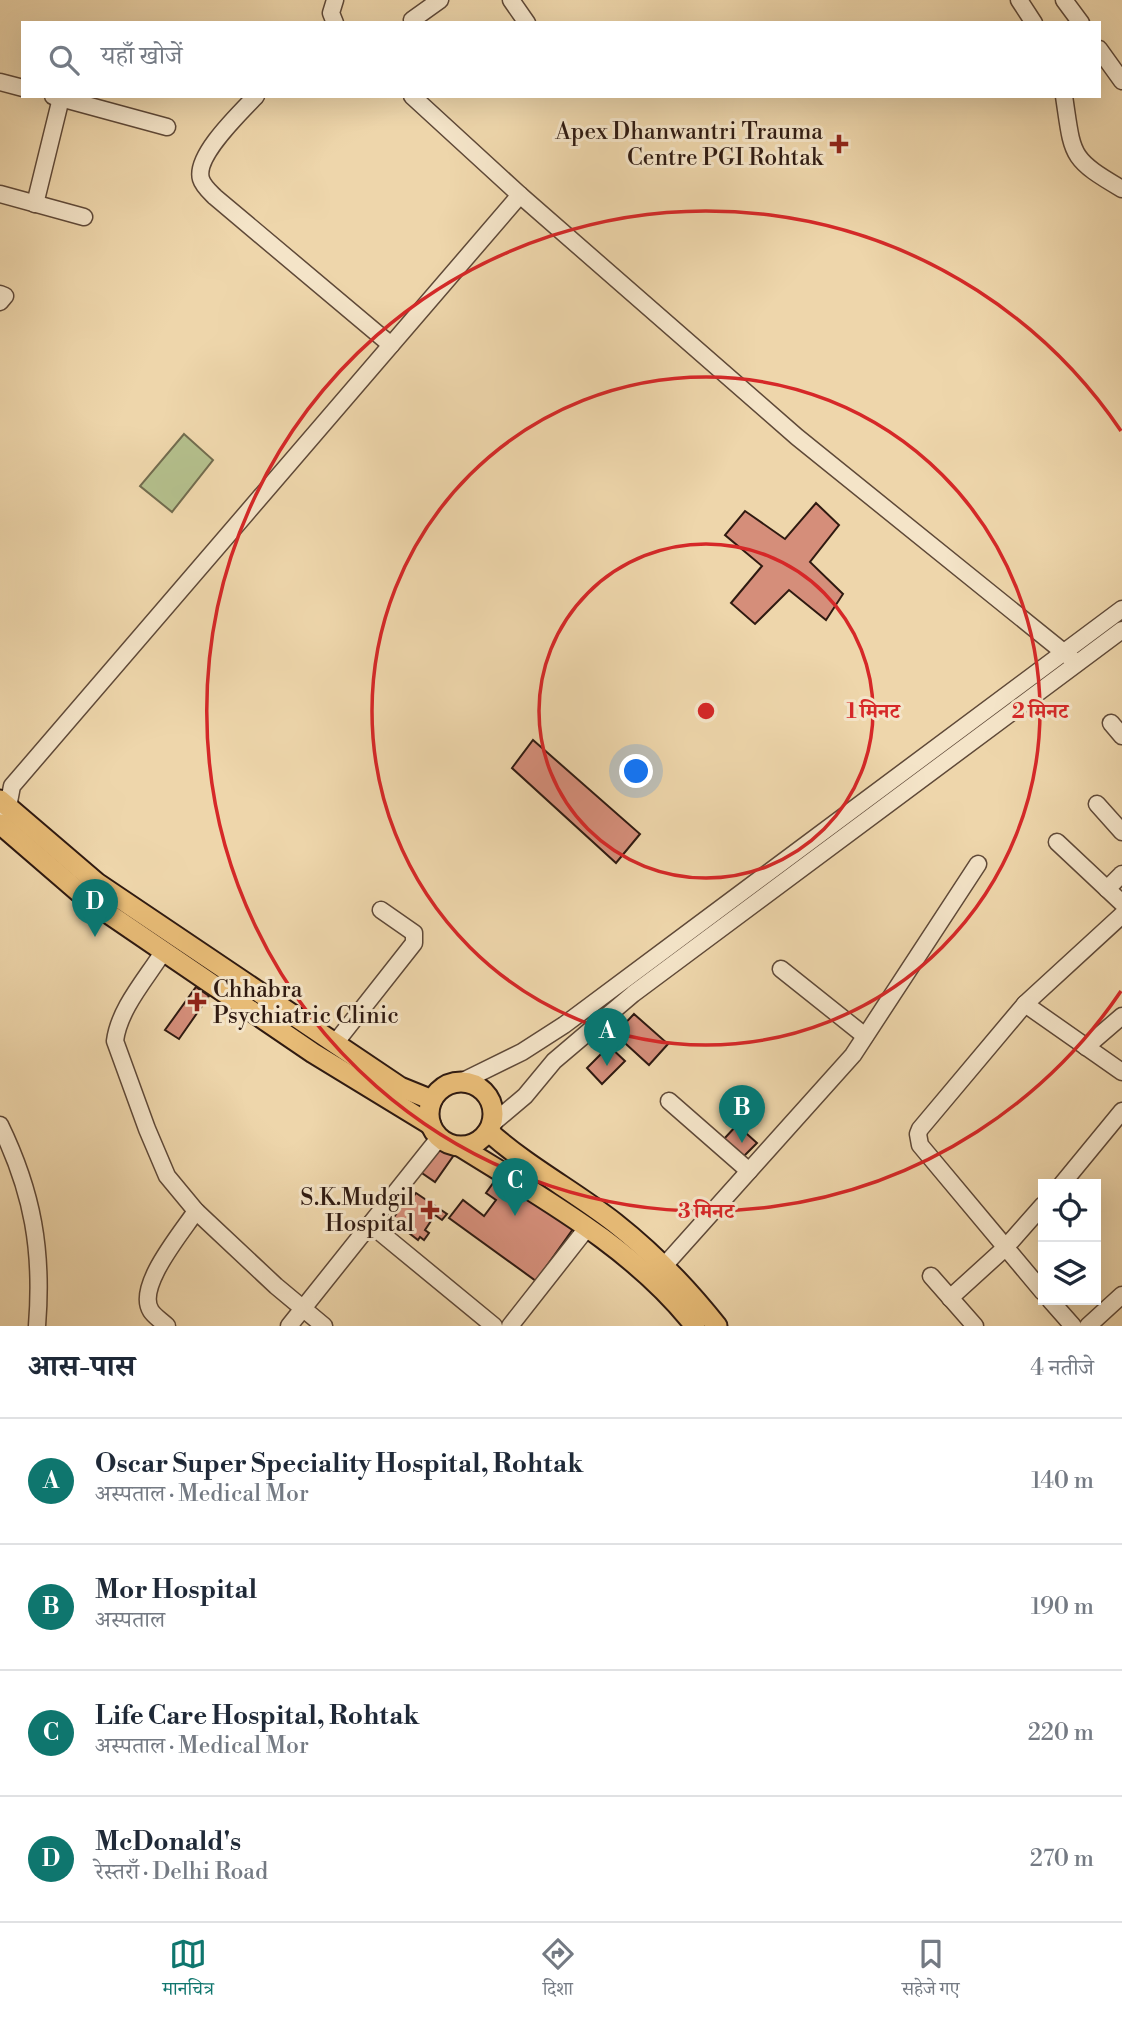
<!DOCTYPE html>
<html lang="hi">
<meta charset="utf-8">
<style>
:root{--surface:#fff;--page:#f6f6f7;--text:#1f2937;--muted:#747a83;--line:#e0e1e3;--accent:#0f766e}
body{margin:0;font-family:"Libre Bodoni","Noto Serif Devanagari",serif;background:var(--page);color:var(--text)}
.controls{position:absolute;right:21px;bottom:21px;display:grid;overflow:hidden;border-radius:0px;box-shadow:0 7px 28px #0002}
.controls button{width:63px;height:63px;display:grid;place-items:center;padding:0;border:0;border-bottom:2px solid var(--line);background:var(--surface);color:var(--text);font:35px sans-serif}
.you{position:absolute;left:637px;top:772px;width:24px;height:24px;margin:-18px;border:5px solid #fff;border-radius:50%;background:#1a73e8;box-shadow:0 0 0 10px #1a73e833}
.badge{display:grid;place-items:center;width:46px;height:46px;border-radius:50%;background:var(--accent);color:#fff;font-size:23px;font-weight:700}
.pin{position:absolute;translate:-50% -58px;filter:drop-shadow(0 2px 4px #0008)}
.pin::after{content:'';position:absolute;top:37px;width:24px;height:21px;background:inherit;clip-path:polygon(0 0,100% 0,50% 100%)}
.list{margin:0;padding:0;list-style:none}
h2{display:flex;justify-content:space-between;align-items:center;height:91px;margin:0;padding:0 28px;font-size:30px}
h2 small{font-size:23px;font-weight:400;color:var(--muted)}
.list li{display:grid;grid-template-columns:46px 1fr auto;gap:21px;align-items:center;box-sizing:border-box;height:126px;padding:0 28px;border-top:2px solid var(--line)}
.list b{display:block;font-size:26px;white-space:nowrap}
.list p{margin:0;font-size:23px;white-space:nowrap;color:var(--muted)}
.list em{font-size:23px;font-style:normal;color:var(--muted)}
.icon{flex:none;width:38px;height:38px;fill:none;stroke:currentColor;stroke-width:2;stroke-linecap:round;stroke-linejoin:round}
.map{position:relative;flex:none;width:1122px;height:1326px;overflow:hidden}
.search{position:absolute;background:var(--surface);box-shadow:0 7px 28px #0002;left:21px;right:21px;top:21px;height:77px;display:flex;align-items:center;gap:18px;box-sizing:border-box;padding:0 24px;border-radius:0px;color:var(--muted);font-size:26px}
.sheet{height:595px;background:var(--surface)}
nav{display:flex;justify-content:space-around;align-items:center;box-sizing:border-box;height:98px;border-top:2px solid var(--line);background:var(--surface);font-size:19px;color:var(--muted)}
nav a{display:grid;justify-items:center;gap:4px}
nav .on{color:var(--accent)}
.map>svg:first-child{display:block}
.green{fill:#b4bf8c;stroke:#726c4e;stroke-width:2}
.building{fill:#d58e7a;stroke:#2f1a11;stroke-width:2}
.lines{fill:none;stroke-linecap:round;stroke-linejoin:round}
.minor-casing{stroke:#5f4938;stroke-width:19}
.major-casing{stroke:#2f1a11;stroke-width:23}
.minor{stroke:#f4e4c8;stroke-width:16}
.major{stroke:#e7bb76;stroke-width:19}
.ring{fill:none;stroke:#d62828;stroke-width:3.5}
.poi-dot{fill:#8f2418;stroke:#f4e4c8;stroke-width:2.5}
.labels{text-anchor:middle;stroke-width:6;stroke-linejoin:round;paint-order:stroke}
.poi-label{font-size:23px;fill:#2f1a11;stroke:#f4e4c8;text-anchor:end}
.centre{fill:#d62828;stroke:#f4e4c8;stroke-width:3.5}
.ring-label{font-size:21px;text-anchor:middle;font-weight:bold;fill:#d62828;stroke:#f4e4c8;stroke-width:6;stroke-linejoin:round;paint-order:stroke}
</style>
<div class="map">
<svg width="1122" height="1326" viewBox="0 0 1122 1326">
<rect width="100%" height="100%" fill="#eed6ab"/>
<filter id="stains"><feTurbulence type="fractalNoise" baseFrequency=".00286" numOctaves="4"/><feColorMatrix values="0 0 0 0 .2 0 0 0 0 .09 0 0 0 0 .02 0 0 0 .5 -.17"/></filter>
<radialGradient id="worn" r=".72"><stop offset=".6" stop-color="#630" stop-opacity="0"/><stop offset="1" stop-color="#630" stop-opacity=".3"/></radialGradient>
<polygon class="green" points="184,434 213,460 172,512 140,486"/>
<g class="building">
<polygon points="816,503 839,525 810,562 843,594 826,620 789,590 755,624 731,603 762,566 725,535 745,511 785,539"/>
<polygon points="533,740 640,834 616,863 512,768"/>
<polygon points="196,987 209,996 179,1039 165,1030"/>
<polygon points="634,1014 668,1044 649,1065 615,1034"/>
<polygon points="609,1046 625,1061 602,1084 587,1068"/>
<polygon points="737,1125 757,1143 742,1158 723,1140"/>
<polygon points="438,1144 454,1155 435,1182 419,1171"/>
<polygon points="496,1179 505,1186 508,1183 573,1229 536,1281 449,1218 463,1200 484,1216 496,1200 486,1193"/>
<polygon points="416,1193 447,1214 442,1220 435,1215 425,1230 429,1233 424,1240 420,1237 418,1240 392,1220 401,1207 396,1204 402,1194 411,1200"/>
</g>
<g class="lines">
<g class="minor-casing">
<g id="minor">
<polyline points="511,0 527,23"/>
<polyline points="1019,0 1034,23"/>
<polyline points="1064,0 1081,23"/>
<polyline points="412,20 440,0"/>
<polyline points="335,23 331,13 335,0"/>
<polyline points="1099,49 1122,81"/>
<polyline points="0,82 23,88"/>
<polyline points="53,96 167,127"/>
<path d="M256,96C241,112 194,156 201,179C203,186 210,192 215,197L391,345"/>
<polyline points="412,96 520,195 797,437 1077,663"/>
<path d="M1064,96C1073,156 1069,158 1122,189"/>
<polyline points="0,194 84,217"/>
<polyline points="35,204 61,98"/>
<polyline points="0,294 5,296 0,302"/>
<polyline points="1111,723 1122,736"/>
<polyline points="1097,804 1122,832"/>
<polyline points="2,813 8,807 12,786 520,195"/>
<polyline points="1057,842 1122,903"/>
<polyline points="1107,889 1122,874"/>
<path d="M163,952C146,979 119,1009 115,1041L147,1129L167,1176L196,1211L276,1286L324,1326"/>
<polyline points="781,969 865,1036"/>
<polyline points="1025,1004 1122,1072"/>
<polyline points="336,1042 414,943 414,933 381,910"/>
<polyline points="1086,1047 1122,1016"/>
<polyline points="461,1082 522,1052 564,1025 1122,609"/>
<polyline points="669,1101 749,1171"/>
<polyline points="493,1123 525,1096 554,1061 633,994 1122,630"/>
<path d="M0,1125C33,1193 43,1251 37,1326"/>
<polyline points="1062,1184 1122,1111"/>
<polyline points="370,1224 494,1326"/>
<polyline points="664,1266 853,1055 978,864"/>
<polyline points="931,1276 975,1326"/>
<polyline points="1043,1292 920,1145 918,1134 920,1129 1025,1004 1122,915"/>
<polyline points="950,1298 1005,1248 1043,1205"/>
<polyline points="1050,1300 1073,1326"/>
<path d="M167,1326C162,1321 155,1317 151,1311C135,1287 183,1231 196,1211"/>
<polyline points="289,1326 439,1138"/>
<polyline points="510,1326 587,1228"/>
<polyline points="1088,1326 1122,1295"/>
</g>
</g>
<g class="major-casing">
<g id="major">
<polyline points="0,800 97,883 400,1087 432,1100"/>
<polyline points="0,824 87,899 313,1053 431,1125"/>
<circle cx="461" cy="1114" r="32"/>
<path d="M489,1132C528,1167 574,1191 615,1223C653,1253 687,1288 717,1326"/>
<path d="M461,1147C544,1199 634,1248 695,1326"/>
</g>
</g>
<use href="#minor" class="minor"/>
<use href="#major" class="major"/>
</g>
<g class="ring">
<circle cx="706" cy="711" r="167"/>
<circle cx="706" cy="711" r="334"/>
<path d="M1121 991A500 500 0 1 1 1121 431"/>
</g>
<g class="poi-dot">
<path d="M835.5 133.5h7v7h7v7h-7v7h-7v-7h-7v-7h7z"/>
<path d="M193.5 991.5h7v7h7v7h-7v7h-7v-7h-7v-7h7z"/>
<path d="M426.5 1199.5h7v7h7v7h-7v7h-7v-7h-7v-7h7z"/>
</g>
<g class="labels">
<g class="poi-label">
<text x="823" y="139">Apex Dhanwantri Trauma<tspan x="823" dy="26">Centre PGI Rohtak</tspan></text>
<text x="213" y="997" text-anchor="start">Chhabra<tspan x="213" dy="26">Psychiatric Clinic</tspan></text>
<text x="414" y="1205">S.K.Mudgil<tspan x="414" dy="26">Hospital</tspan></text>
</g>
</g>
<circle cx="706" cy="711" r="10" class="centre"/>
<g class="ring-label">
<text x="873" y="718">1 मिनट</text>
<text x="1040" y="718">2 मिनट</text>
<text x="706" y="1218">3 मिनट</text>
</g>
<rect width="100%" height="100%" filter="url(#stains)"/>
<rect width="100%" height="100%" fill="url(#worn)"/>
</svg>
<div class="controls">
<button><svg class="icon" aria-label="locate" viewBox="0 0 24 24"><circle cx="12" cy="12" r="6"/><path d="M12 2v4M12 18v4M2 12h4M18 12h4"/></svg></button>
<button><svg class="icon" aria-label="layers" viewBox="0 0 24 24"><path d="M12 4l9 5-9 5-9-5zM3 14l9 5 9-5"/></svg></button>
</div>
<div class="you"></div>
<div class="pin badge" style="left:607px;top:1066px">A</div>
<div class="pin badge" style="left:742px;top:1143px">B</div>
<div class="pin badge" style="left:515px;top:1216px">C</div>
<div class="pin badge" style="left:95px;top:937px">D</div>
<div class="search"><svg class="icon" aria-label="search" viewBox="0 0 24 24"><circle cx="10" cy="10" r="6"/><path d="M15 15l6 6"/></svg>यहाँ खोजें</div>
</div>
<section class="sheet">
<h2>आस-पास<small>4 नतीजे</small></h2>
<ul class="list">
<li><span class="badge">A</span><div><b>Oscar Super Speciality Hospital, Rohtak</b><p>अस्पताल · Medical Mor</p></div><em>140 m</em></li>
<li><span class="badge">B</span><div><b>Mor Hospital</b><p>अस्पताल</p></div><em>190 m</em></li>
<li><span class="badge">C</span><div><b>Life Care Hospital, Rohtak</b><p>अस्पताल · Medical Mor</p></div><em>220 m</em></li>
<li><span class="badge">D</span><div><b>McDonald's</b><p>रेस्तराँ · Delhi Road</p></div><em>270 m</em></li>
</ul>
</section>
<nav>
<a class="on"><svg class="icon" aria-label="map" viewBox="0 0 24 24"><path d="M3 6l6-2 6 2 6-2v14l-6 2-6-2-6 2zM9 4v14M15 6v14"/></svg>मानचित्र</a>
<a><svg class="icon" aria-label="directions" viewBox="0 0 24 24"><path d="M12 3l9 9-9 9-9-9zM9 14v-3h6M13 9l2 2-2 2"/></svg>दिशा</a>
<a><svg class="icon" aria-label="saved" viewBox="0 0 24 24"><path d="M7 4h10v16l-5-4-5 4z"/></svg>सहेजे गए</a>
</nav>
